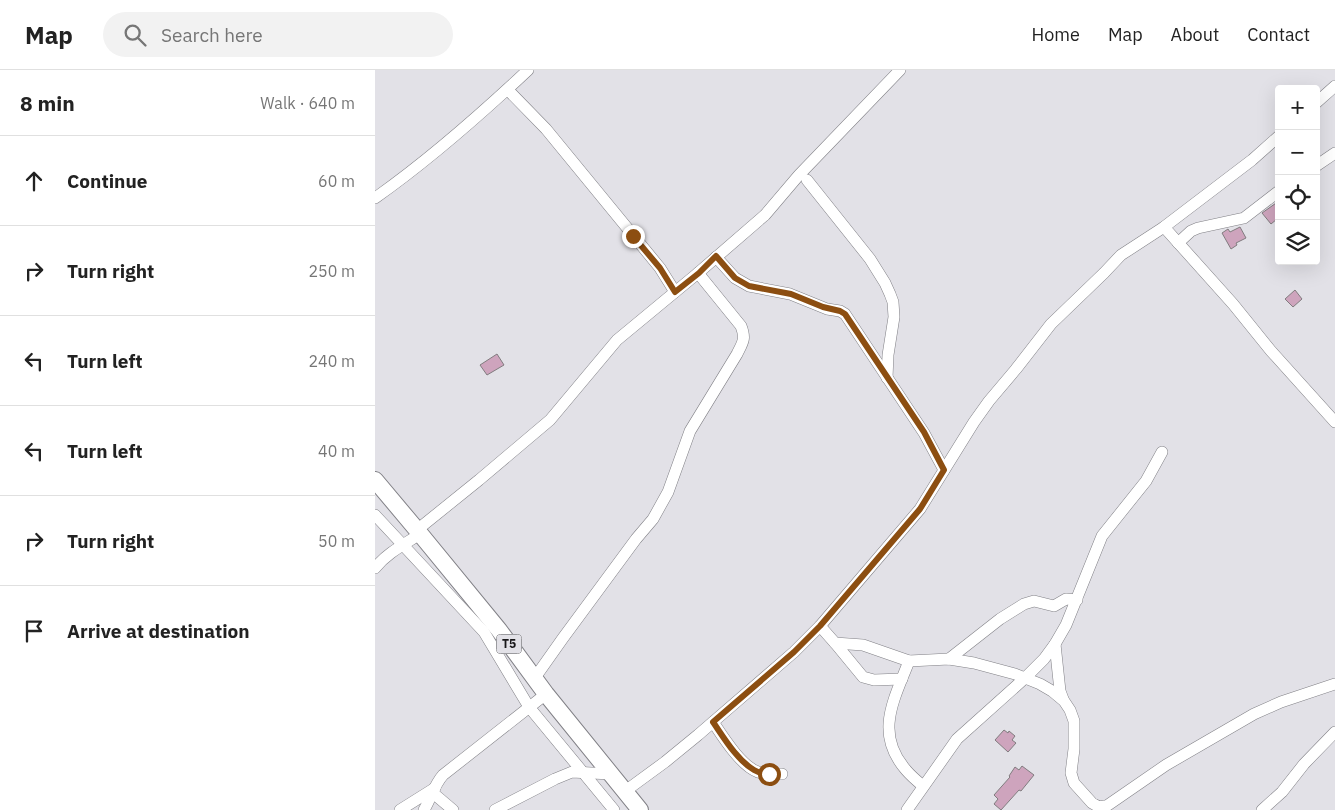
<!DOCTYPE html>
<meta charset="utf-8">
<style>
:root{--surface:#fff;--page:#f2f2f2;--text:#222;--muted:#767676;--line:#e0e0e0}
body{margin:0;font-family:"IBM Plex Sans",sans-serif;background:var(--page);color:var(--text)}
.controls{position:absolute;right:15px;top:15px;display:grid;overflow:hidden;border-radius:5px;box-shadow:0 5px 20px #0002}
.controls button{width:45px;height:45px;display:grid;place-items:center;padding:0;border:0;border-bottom:1px solid var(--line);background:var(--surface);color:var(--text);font:25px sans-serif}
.stop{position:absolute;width:15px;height:15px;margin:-11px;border:4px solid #8c4e11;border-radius:50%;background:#fff}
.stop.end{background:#8c4e11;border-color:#fff;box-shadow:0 1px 5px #0008}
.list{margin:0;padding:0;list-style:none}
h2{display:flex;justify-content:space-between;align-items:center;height:65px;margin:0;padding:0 20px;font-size:21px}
h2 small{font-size:16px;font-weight:400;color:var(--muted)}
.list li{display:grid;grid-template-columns:32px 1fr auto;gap:15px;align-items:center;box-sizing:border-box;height:90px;padding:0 20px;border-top:1px solid var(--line)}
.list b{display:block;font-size:19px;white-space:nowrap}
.list em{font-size:16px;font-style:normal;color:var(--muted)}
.icon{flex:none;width:28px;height:28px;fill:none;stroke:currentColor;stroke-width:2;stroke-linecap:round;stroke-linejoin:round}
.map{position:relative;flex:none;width:960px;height:740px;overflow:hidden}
header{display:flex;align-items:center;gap:30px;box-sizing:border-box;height:70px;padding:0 25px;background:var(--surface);border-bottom:1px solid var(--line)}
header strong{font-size:24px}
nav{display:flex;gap:28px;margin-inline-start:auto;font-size:18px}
.search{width:350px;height:45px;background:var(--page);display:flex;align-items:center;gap:12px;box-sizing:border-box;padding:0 18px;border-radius:28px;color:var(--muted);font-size:19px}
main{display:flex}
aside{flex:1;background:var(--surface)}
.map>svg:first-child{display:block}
.building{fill:#cea4bd;stroke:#817c7f}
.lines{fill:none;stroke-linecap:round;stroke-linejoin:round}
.minor-casing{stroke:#818086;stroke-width:12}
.highway-casing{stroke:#818086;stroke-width:18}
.minor{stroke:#fff;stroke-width:11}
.highway{stroke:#fff;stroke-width:16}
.route{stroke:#8c4e11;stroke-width:6}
.labels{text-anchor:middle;stroke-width:4;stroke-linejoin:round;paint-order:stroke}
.shield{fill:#e2e1e7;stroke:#555457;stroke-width:1}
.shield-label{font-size:12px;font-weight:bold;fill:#181719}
</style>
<header>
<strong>Map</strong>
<div class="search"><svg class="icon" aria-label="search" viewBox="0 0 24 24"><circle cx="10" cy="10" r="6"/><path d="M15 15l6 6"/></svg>Search here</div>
<nav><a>Home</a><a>Map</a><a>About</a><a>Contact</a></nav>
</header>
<main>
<aside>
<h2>8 min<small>Walk · 640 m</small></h2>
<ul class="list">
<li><svg class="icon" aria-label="ahead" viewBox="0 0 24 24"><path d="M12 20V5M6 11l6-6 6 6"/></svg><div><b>Continue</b></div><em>60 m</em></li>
<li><svg class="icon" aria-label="right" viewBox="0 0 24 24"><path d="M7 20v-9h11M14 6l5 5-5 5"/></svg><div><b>Turn right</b></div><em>250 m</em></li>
<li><svg class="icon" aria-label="left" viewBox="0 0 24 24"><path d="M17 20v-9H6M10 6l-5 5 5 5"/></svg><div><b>Turn left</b></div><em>240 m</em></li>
<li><svg class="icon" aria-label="left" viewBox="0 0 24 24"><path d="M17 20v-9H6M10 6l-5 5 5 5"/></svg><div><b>Turn left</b></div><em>40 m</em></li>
<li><svg class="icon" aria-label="right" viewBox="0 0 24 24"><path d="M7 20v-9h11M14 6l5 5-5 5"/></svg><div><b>Turn right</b></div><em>50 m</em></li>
<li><svg class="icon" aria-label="arrive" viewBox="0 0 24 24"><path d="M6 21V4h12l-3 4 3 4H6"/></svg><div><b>Arrive at destination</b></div></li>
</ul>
</aside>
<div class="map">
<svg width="960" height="740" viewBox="0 0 960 740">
<rect width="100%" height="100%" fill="#e2e1e7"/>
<g class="building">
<polygon points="904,131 904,144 900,147 902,149 896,154 887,143"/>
<polygon points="865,157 871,168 861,173 862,175 856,179 847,163 853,159 855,162"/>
<polygon points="920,220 927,229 918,237 910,229"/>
<polygon points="122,284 129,295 112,305 105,295"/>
<polygon points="629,660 633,663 634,661 640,666 637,670 641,673 633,682 620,670"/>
<polygon points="647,696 659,705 646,721 644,720 626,740 619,734 623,729 619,725 635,707 634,706 640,697 644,700"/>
</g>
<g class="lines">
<g class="minor-casing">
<g id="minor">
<polyline points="133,20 171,59 285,198 300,222"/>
<polyline points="941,33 960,16"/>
<polyline points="941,96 960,83"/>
<polyline points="432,110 495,189 510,213 515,224 518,232 519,247 513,285 512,308"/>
<path d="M0,128C54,90 105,45 153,0"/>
<polyline points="789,157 858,234 896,281 960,352"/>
<polyline points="803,173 816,161 823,158 869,148 904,121"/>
<polyline points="341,187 360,208 374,216 415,224 452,239 465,241 470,244 549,363 569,400"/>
<polyline points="0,445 109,562 154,637 239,740"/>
<polyline points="42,460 104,410 175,350 242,270 323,203 390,145 424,105 525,0"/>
<path d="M0,498C12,483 30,474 45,464"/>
<polyline points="445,556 460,573 488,575 534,591 574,589 599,593 640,604 665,614 677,621 689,631 695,640 699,651 699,679 696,703 699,713 717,733 724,737 733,735 791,695 879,644 906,632 960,614"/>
<polyline points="460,573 488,607 499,610 527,609"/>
<polyline points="680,574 685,621 688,629"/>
<polyline points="574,589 625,549 649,534 659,531 679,536 691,529 702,530"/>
<path d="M534,591C519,630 499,663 531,700C536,706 542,711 548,716"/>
<path d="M159,609L188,568L261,469L278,449L293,422L315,361L362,284C368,272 371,269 366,256L323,203"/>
<path d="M338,652C348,667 366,696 383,702C390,705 399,704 407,704"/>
<polyline points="249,722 290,692 323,665 419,582 445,556 545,439 599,352 614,331 641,299 676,254 729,203 746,185 789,157 877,90 904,66"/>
<polyline points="58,723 78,740"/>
<polyline points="25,740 60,718"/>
<path d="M49,740C56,728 59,715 68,705L171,624"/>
<polyline points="120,740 180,709 197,702 236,704"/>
<polyline points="532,740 582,669 650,608 669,589 680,574 691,555 727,466 771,411 787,382"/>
<polyline points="887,740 907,722 929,694 960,662"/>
</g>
</g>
<g class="highway-casing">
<polyline id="highway" points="0,410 42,460 124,560 171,624 265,740"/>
</g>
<use href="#minor" class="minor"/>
<use href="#highway" class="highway"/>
</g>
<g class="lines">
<path class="route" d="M258,166L285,198L300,222L324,203L341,186L360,208L374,216L416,224L448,237L465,241L470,244L549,362L569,400L545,439L445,556L419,582L338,652C349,668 362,690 379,700C384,703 389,704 394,704"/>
</g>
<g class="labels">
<rect class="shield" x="121.5" y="564.5" width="25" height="19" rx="4"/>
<g class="shield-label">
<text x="134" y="578">T5</text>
</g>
</g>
</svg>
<div class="controls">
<button>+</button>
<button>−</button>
<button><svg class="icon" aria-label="locate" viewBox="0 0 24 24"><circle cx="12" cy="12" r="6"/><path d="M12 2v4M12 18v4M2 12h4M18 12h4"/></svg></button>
<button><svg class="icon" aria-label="layers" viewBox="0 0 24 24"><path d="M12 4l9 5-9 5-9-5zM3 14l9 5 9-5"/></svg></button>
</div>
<div class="stop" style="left:394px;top:704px"></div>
<div class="stop end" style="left:258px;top:166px"></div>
</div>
</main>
